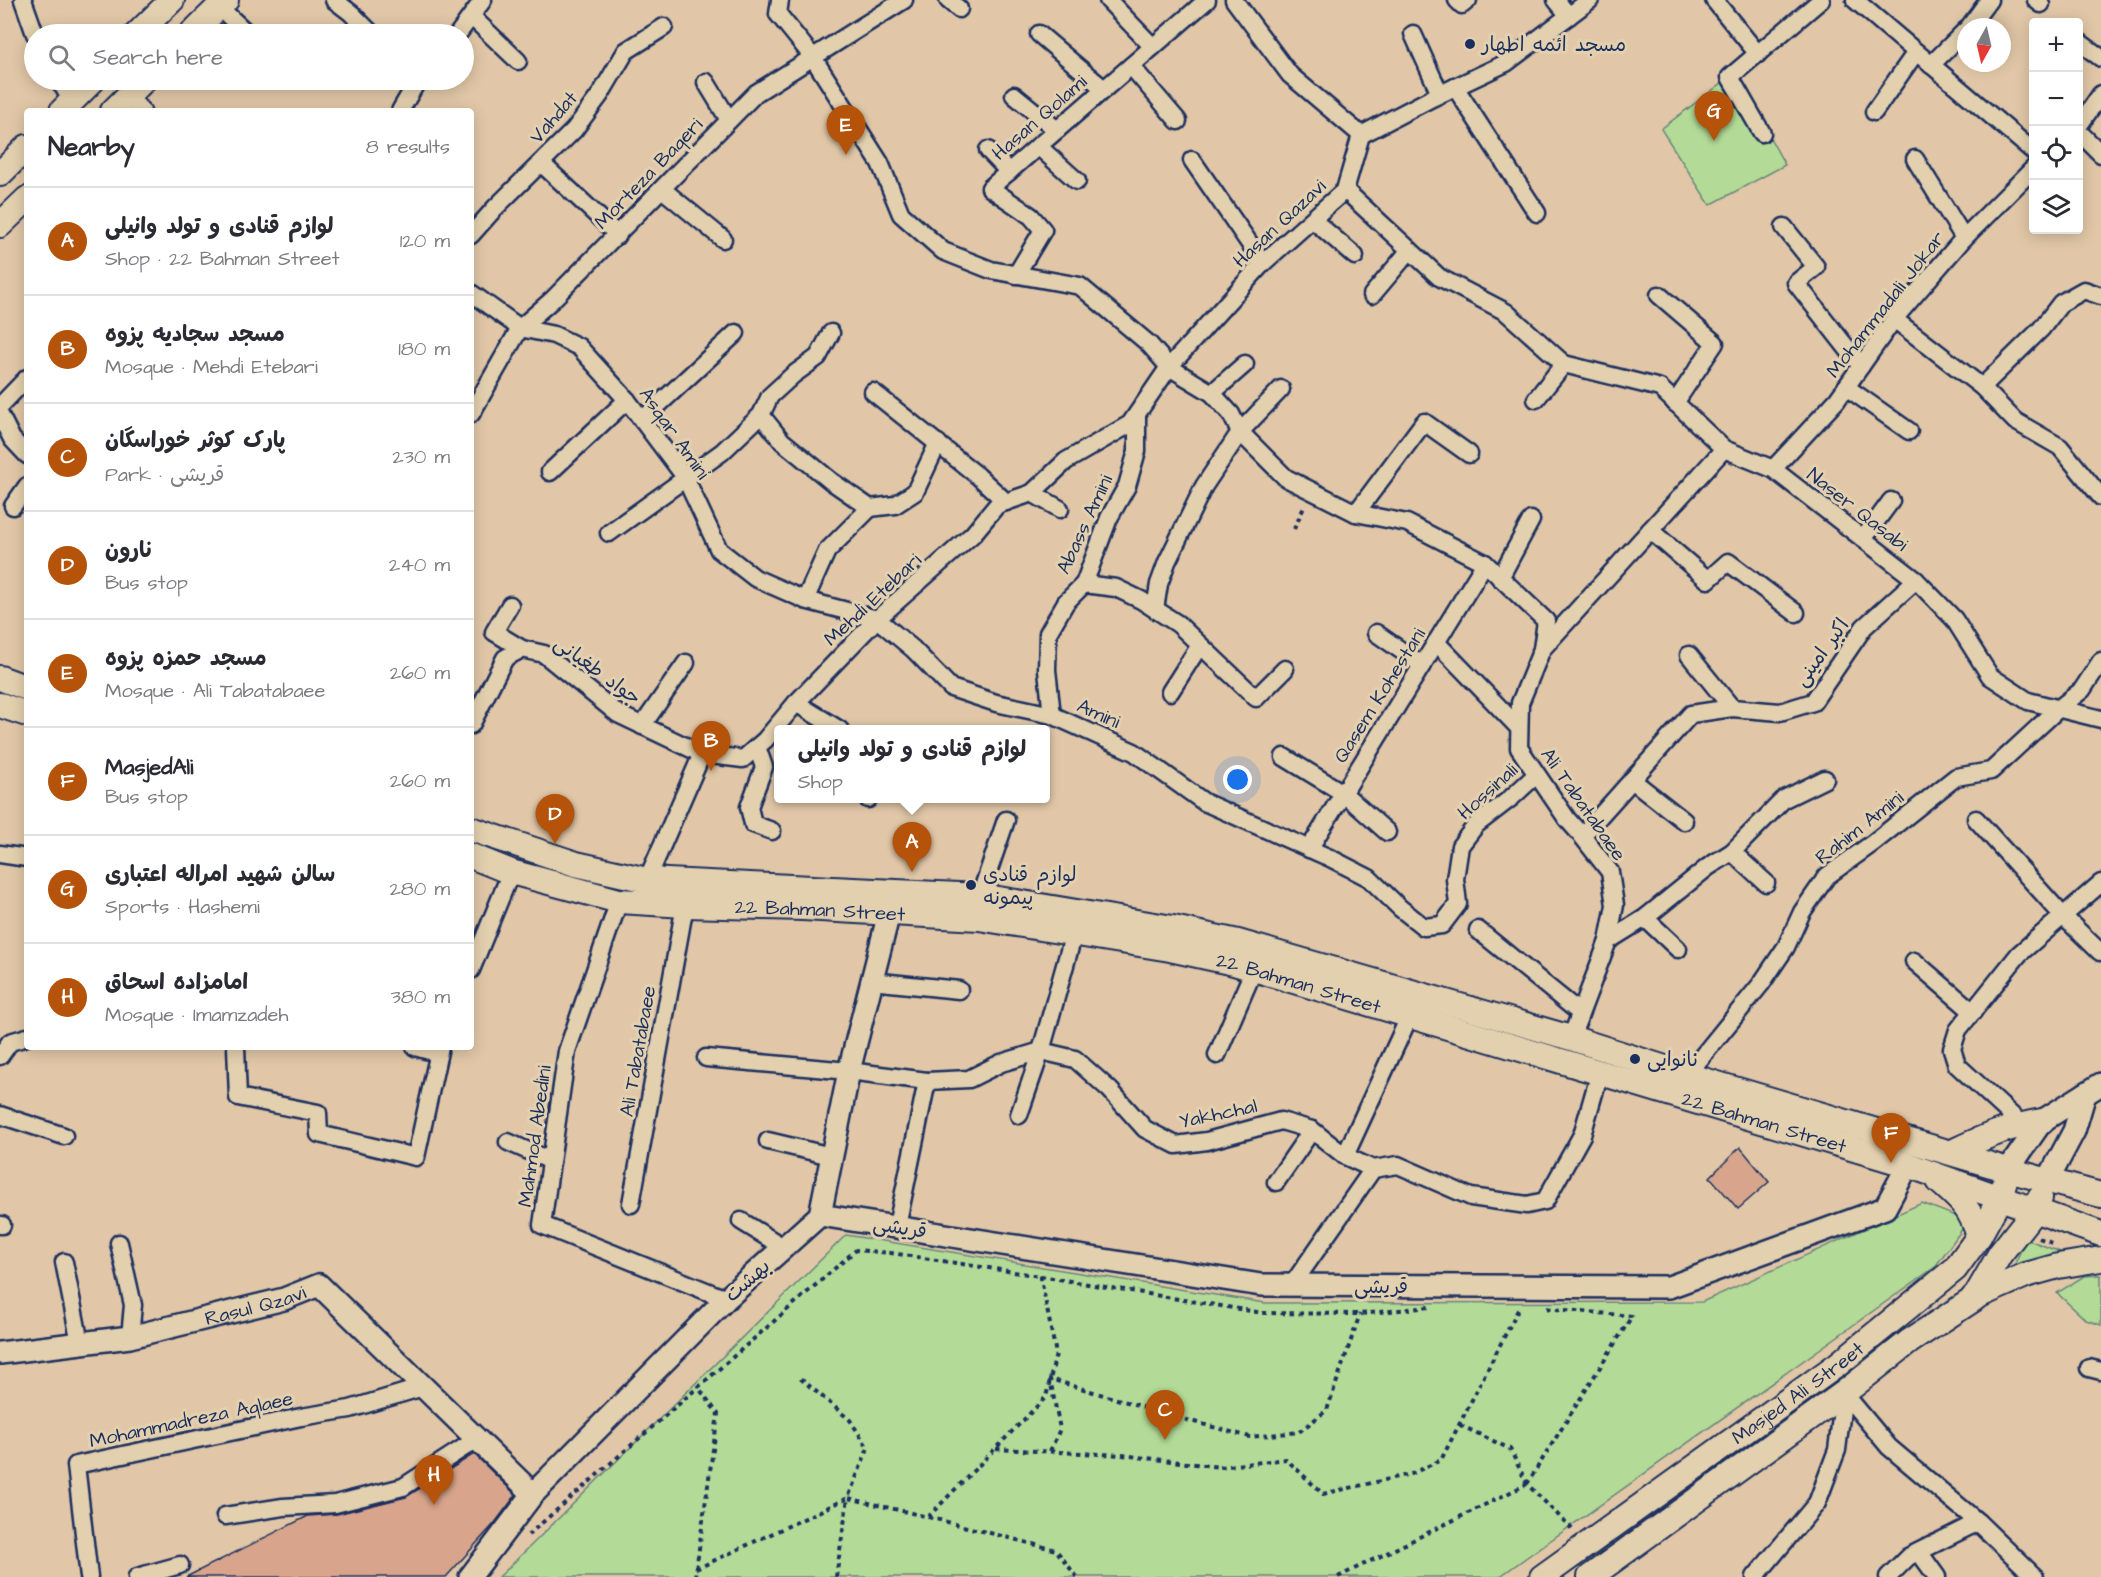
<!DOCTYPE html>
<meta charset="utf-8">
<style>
:root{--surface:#fff;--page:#f7f7f7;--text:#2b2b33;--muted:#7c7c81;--line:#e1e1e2;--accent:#b45309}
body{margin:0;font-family:"Architects Daughter","Playpen Sans Arabic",sans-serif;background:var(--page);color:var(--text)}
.controls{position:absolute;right:18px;top:18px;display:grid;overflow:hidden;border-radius:6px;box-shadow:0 3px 15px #0003}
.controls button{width:54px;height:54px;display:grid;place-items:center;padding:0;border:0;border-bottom:2px solid var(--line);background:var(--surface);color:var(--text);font:30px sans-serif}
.compass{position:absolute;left:1957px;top:18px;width:54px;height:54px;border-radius:50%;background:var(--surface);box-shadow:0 3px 15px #0003;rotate:188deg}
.you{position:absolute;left:1238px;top:780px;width:21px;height:21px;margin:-15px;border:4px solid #fff;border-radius:50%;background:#1a73e8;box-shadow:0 0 0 9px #1a73e833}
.badge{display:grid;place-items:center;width:39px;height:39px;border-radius:50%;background:var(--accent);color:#fff;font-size:20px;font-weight:700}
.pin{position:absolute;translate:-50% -50px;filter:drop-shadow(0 2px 3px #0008)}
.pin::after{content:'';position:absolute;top:32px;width:21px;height:18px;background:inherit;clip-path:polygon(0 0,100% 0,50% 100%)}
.popup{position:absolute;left:774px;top:725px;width:276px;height:78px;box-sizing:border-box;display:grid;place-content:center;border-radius:6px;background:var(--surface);filter:drop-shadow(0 2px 4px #0005);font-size:20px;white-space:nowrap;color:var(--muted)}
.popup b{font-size:22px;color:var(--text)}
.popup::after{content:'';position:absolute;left:50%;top:100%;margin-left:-12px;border:12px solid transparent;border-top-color:var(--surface)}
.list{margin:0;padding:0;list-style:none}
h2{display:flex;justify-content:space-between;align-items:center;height:78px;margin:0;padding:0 24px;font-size:26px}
h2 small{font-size:20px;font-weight:400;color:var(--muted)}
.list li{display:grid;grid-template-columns:39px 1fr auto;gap:18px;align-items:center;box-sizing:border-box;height:108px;padding:0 24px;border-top:2px solid var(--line)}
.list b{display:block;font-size:22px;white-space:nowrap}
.list p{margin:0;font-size:20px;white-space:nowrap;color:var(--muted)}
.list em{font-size:20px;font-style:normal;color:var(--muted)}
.icon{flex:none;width:33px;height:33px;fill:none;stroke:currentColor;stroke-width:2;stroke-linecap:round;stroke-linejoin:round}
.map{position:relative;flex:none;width:2101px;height:1577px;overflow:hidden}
.search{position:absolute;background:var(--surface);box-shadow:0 3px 15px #0003;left:24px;top:24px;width:450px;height:66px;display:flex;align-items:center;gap:15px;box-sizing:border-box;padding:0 21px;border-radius:33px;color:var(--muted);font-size:22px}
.panel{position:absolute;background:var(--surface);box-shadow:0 3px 15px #0003;left:24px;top:108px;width:450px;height:942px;border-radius:6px}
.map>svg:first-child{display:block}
.green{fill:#b3db97;stroke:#67857a;stroke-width:1.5}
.building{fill:#d8a58c;stroke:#1b2f5e;stroke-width:1.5}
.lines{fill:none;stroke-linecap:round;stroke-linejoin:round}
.minor-casing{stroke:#1b2f5e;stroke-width:21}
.tertiary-casing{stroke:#1b2f5e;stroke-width:26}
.secondary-casing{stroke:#1b2f5e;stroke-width:28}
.path{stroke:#1b2f5e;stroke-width:4;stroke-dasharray:4.5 4.5;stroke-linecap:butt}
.minor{stroke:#e3d0ae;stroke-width:16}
.tertiary{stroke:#e3d0ae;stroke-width:21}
.secondary{stroke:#e3d0ae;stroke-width:24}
.poi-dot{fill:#1b2f5e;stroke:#e3d0ae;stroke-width:2}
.labels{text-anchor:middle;stroke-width:6;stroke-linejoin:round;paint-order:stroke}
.poi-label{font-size:20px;fill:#1b2f5e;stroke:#e3d0ae;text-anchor:start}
.street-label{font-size:20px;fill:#1b2f5e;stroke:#e3d0ae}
</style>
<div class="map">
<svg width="2101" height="1577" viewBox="0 0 2101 1577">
<rect width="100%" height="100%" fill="#e1c7a7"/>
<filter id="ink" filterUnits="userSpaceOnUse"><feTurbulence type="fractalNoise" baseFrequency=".0167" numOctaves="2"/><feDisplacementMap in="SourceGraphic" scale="12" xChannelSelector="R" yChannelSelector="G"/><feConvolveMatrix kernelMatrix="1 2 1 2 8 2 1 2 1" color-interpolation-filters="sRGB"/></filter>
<g filter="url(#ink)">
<g class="green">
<polygon points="1730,77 1760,143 1770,138 1785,165 1710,205 1661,129"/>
<polygon points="1922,1203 1968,1221 1935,1267 1499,1577 499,1577 846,1235 1265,1303 1702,1302"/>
<polygon points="2026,1239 2068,1255 2012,1270"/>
<polygon points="2101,1275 2101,1325 2086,1320 2057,1293 2084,1276"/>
</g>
<g class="building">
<polygon points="1740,1147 1769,1182 1738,1209 1710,1177"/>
<polygon points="474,1454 516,1495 494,1524 446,1577 186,1577 308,1516 337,1514 406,1497"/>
</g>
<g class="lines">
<g class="minor-casing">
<g id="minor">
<polyline points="23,0 35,34"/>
<polyline points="334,0 351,13 372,34"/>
<polyline points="780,0 778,14 812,56 880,163 901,214 943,251 991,270 1080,286 1149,344 1169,367 1212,393 1231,414 1240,432 1286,478 1356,513 1407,523 1485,563 1546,621 1542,649 1520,703 1519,748 1567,819 1582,836 1610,872 1615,905 1608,941 1571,1038"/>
<polyline points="948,0 959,9"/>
<polyline points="1108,0 1153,47"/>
<polyline points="1234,0 1290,75 1361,135"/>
<polyline points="1457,0 1462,5 1468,0"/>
<polyline points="1556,0 1569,16"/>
<polyline points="1714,0 1758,54"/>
<polyline points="1855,0 2034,152"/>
<polyline points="2036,0 2041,4"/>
<polyline points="219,7 248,34"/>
<polyline points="472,17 518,61"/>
<polyline points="1969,27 1989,0"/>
<polyline points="458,34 483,0"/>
<polyline points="1039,34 1104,89"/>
<polyline points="1413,34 1440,94"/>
<polyline points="2078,41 2101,58"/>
<polyline points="1931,65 1966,30"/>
<polyline points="1131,66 1178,121"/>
<polyline points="59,80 72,101"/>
<polyline points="706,82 729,120"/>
<polyline points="1455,87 1537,213"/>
<polyline points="1014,95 1057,130"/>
<polyline points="128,96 142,111"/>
<polyline points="400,111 418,80"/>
<polyline points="1874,112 1916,52"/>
<polyline points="2078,127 2101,94"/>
<polyline points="2078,131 2101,154"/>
<polyline points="1762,133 1730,77 1821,0"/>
<polyline points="1038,146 1077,181"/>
<polyline points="988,150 1009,172"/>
<polyline points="1915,159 1964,238"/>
<polyline points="1192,160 1263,263"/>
<polyline points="541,163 618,235"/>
<polyline points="662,189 723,239"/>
<polyline points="1345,190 1439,277 1506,312 1564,364 1660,388 1724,449 1773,469 1916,580 1954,619 1990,676 2028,701 2101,719"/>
<polyline points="1313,220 1355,256"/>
<polyline points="1784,227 1816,267 1796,283 1861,366"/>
<polyline points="471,235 495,208 574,130 600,95 626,51 664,27"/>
<polyline points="1016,275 1043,230 1031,216 990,188 1207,0"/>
<polyline points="471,293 520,328 554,335 579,347 627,400 685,477 719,550 755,578 805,600 877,619 913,649 951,688 996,703 1052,715 1134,752 1204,802 1330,858 1369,878 1400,908 1424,927 1442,925 1458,904 1455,879 1460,846 1476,825 1511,798 1536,775"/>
<polyline points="1372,295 1410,250"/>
<polyline points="1659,295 1715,343 1675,403"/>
<polyline points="1894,319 1982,387 2015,421 2060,447 2101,497"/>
<polyline points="1846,387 1909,431"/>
<polyline points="1982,387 2041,329 2061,303 2084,290 2101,296"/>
<polyline points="873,392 978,476 1006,502"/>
<polyline points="1212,393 1245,364"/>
<polyline points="1536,399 1564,364"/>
<polyline points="0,406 27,378"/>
<polyline points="471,414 520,328 552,300 756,93 904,0"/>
<polyline points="0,415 12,439 27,455"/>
<polyline points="761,415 782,441 831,481 870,508 895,505 915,492 938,443"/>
<polyline points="642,420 736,333"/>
<polyline points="1773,469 1837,400 1894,319 1964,238 2034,168"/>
<polyline points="550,472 627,400"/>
<polyline points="1032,493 1060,509"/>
<polyline points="13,506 27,486"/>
<polyline points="1356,513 1424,422 1469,454"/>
<polyline points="1650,530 1708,580 1728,562 1796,613"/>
<polyline points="609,533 722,452 761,415 770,396 793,375 818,357 831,333"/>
<polyline points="1863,539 1891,501"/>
<polyline points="1500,578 1531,520"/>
<polyline points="1084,584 1116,588 1141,600 1178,624 1256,698 1285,669"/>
<polyline points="805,600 827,551 870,508"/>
<polyline points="510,605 494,632 522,649"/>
<polyline points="1155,609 1159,584 1167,562 1204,486 1240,432 1281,389"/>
<polyline points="1376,633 1422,665"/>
<polyline points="1436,642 1519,728"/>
<polyline points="1542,649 1724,449"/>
<polyline points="1689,655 1732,708"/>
<polyline points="1170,692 1200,645"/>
<polyline points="796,703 840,730"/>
<polyline points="1052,715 1047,670 1048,633 1066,602 1084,584 1109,518 1127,486 1137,451 1137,415"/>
<polyline points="471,725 505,658 522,649 544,654 618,714 702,754"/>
<polyline points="642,726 686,663"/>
<polyline points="757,747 764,767 749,807 753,824 772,831"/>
<polyline points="1284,757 1343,793 1387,832"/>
<polyline points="1632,780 1684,821"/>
<polyline points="868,799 868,798"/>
<polyline points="1976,819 2063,916 2100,952"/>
<polyline points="1582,836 1691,714 1732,708 1780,712 1813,702 1864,627 1916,580"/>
<polyline points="1309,849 1485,563"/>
<polyline points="1732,852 1766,883"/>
<polyline points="0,854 27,858"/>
<polyline points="647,880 702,754 743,759 765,740 796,703 877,619 973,534 997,505 1032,493 1066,461 1130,424 1169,367 1263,263 1345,190 1361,135 1432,98 1506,63 1590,0"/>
<polyline points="980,896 1006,820"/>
<polyline points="619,901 567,1051 542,1225 726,1299"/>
<polyline points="1645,918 1678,949"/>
<polyline points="1478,930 1580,1013"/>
<polyline points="1608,941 1645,918 1708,867 1732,852 1784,799 1825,779"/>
<polyline points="1914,961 1973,1012"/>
<polyline points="471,970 511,872"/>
<polyline points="871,981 959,990"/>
<polyline points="236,1047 238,1097 318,1113 319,1134 416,1157 440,1047"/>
<polyline points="415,1047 437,1053"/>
<polyline points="1217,1055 1254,969"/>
<polyline points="0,1056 10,1042 27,1037"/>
<polyline points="706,1058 849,1071 927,1081 969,1079 1001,1063 1041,1051 1075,1059 1110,1090 1145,1129 1176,1145 1207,1141 1281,1121 1312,1130 1345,1156 1373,1169 1398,1165 1471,1197 1527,1205 1545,1201 1582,1135 1600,1072"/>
<polyline points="1687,1075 1761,984 1786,947 1802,912 1827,876 1873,843 1956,777 1991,771 2058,709 2082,690 2101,661"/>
<polyline points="0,1115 64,1136"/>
<polyline points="1019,1115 1041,1051 1074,933"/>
<polyline points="2021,1124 1957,1065 1952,1049 1958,1030 2019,954 2101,883"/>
<polyline points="768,1141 831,1156"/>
<polyline points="508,1142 551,1161"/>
<polyline points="1345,1156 1410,1015"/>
<polyline points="1276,1182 1312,1130"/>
<polyline points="631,1204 685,905"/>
<polyline points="741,1221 783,1247"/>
<polyline points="0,1225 2,1225"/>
<polyline points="897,1226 927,1081"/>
<polyline points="119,1243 133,1305 130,1337"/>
<polyline points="64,1262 80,1343"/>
<polyline points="1292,1285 1373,1169"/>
<polyline points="2089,1368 2101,1371"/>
<polyline points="1844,1393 1889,1447 1978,1522 2035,1577"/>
<polyline points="225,1516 283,1507 335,1504 403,1487 477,1439"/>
<polyline points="1919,1552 1937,1577"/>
<polyline points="89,1577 76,1465 301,1417 350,1409 423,1387"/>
<polyline points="137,1577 180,1565"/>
<polyline points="1755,1577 1817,1503 1837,1450 1844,1393"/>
<polyline points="1888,1577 1908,1557 1978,1522"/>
</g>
</g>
<g class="tertiary-casing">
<g id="tertiary">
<polyline points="2008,1170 2042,1121 2101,1084"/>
<polyline points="2048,1180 2074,1131 2085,1094"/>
<polyline points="820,1215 1261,1285 1669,1287 1885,1208 1908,1165"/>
<path id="s1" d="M0,1353L130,1337L284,1299L319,1285L533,1494"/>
<polyline points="470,1577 533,1494 726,1299 820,1215 849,1071 889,913"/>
</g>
</g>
<g class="secondary-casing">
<g id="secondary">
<polyline points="137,34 172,0"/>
<polyline points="191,34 226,0"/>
<polyline points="62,111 93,80"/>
<polyline points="113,111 144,80"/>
<polyline points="0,174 27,147"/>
<polyline points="0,225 27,199"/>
<polyline points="0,678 27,688"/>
<polyline points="0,705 27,714"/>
<polyline points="471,829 576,864 647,880 980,896 1173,928 1238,942 1571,1038 1687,1075 2008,1170 2101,1195"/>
<path id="s2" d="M471,856L511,872L619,901L685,905L803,908L979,918L1170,949L1234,963L1908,1165L2101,1234"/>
<path d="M1952,1152C1982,1138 2009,1126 2042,1121"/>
<path d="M1939,1181C1961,1201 1970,1207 1979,1236"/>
<polyline points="1973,1298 2026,1275 2058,1266 2101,1259"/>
<path id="s3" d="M1542,1577L1837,1365L1955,1269L1979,1236L2000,1198L2004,1184"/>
<polyline points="1590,1577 1844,1393 1910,1341 1974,1299 2000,1254 2034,1211 2040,1198"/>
</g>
</g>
<g class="path">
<polyline points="1294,529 1305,505"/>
<polyline points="2039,1238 2054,1244"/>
<polyline points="1460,1425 1510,1449 1527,1484"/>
<polyline points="996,1449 1122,1455 1220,1467 1286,1459 1323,1494 1411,1474 1441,1460 1520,1306"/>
<polyline points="1050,1451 1060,1429 1050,1379 1187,1420 1250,1437 1299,1432 1327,1410 1360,1314"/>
<polyline points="1527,1484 1632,1316 1544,1308"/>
<polyline points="928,1517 1056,1550 1077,1577"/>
<polyline points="528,1535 856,1250 891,1253 1040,1276 1263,1313 1360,1314 1429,1307"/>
<polyline points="696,1569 848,1498 868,1448 850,1420 800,1378"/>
<polyline points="695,1577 718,1414 698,1387"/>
<polyline points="836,1577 848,1498 928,1517 1046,1397 1056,1354 1040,1274"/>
<polyline points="1338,1577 1527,1484 1574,1531"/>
</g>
<use href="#minor" class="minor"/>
<use href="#tertiary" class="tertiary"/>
<use href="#secondary" class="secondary"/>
</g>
</g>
<g class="poi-dot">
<circle cx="1470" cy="44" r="6"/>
<circle cx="971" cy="885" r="6"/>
<circle cx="1635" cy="1059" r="6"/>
</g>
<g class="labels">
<g class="poi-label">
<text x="1482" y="51">مسجد ائمه اطهار</text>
<text x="983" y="881">لوازم قنادی<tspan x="983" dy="23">پیمونه</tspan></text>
<text x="1647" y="1066">نانوایی</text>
</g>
<g class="street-label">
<text transform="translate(553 117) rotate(-49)" y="7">Vahdat</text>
<text transform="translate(1039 117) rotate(-41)" y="7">Hasan Qolami</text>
<text transform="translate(648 173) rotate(-46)" y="7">Morteza Baqeri</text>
<text transform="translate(1279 223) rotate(-43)" y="7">Hasan Qazavi</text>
<text transform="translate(1885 304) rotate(-52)" y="7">Mohammadali Jokar</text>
<text transform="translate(675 433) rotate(55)" y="7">Asqar Amini</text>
<text transform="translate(1858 509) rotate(38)" y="7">Naser Qasabi</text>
<text transform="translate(1084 524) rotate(-65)" y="7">Abass Amini</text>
<text transform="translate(872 599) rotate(-43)" y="7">Mehdi Etebari</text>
<text transform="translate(1821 652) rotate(-54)" y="7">اکبر امینی</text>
<text transform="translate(598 670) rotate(36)" y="7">جواد طغیانی</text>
<text transform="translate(1379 695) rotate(-58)" y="7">Qasem Kohestani</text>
<text transform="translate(1099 713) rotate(24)" y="7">Amini</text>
<text transform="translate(1487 791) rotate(-42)" y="7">Hossinali</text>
<text transform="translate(1584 804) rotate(55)" y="7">Ali Tabatabaee</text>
<text transform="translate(1859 827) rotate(-38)" y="7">Rahim Amini</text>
<text dy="7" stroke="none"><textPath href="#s2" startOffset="356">22 Bahman Street</textPath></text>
<text dy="7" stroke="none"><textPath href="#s2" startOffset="842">22 Bahman Street</textPath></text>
<text transform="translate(637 1051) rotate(-80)" y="7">Ali Tabatabaee</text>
<text transform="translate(1218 1113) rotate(-12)" y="7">Yakhchal</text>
<text dy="7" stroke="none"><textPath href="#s2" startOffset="1328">22 Bahman Street</textPath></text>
<text transform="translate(534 1136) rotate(-82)" y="7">Mahmod Abedini</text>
<text transform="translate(900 1227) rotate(9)" y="7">قریشی</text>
<text transform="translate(747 1280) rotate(-42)" y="7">بهشت</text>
<text x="1381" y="1293">قریشی</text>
<text dy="7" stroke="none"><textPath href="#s1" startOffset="260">Rasul Qzavi</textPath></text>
<text dy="7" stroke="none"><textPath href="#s3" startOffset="315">Masjed Ali Street</textPath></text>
<text transform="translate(191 1419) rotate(-12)" y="7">Mohammadreza Aqlaee</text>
</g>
</g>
</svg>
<div class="controls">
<button>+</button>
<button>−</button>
<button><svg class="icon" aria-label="locate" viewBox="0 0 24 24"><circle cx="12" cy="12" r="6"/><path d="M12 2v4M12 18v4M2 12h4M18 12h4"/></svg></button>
<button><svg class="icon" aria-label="layers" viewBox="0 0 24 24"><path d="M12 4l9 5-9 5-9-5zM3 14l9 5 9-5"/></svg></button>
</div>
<svg class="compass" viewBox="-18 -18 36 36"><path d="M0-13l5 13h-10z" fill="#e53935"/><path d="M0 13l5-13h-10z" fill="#7c7c81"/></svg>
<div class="you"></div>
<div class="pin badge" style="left:912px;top:872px">A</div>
<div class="popup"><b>لوازم قنادی و تولد وانیلی</b>Shop</div>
<div class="pin badge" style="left:711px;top:771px">B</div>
<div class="pin badge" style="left:1165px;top:1440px">C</div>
<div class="pin badge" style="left:555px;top:844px">D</div>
<div class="pin badge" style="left:846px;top:155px">E</div>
<div class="pin badge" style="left:1891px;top:1163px">F</div>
<div class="pin badge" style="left:1714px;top:141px">G</div>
<div class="pin badge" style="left:434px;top:1505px">H</div>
<div class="search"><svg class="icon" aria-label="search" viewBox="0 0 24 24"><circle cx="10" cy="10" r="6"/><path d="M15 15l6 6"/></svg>Search here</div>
<section class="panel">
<h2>Nearby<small>8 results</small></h2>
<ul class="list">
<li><span class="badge">A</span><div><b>لوازم قنادی و تولد وانیلی</b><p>Shop · 22 Bahman Street</p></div><em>120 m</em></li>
<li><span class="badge">B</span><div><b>مسجد سجادیه پزوه</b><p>Mosque · Mehdi Etebari</p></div><em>180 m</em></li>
<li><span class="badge">C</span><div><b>پارک کوثر خوراسگان</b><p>Park · قریشی</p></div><em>230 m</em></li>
<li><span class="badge">D</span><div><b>نارون</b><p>Bus stop</p></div><em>240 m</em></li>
<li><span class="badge">E</span><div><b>مسجد حمزه پزوه</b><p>Mosque · Ali Tabatabaee</p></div><em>260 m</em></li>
<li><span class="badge">F</span><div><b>MasjedAli</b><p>Bus stop</p></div><em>260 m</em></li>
<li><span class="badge">G</span><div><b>سالن شهید امراله اعتباری</b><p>Sports · Hashemi</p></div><em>280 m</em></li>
<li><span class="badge">H</span><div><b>امامزاده اسحاق</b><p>Mosque · Imamzadeh</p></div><em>380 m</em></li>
</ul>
</section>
</div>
